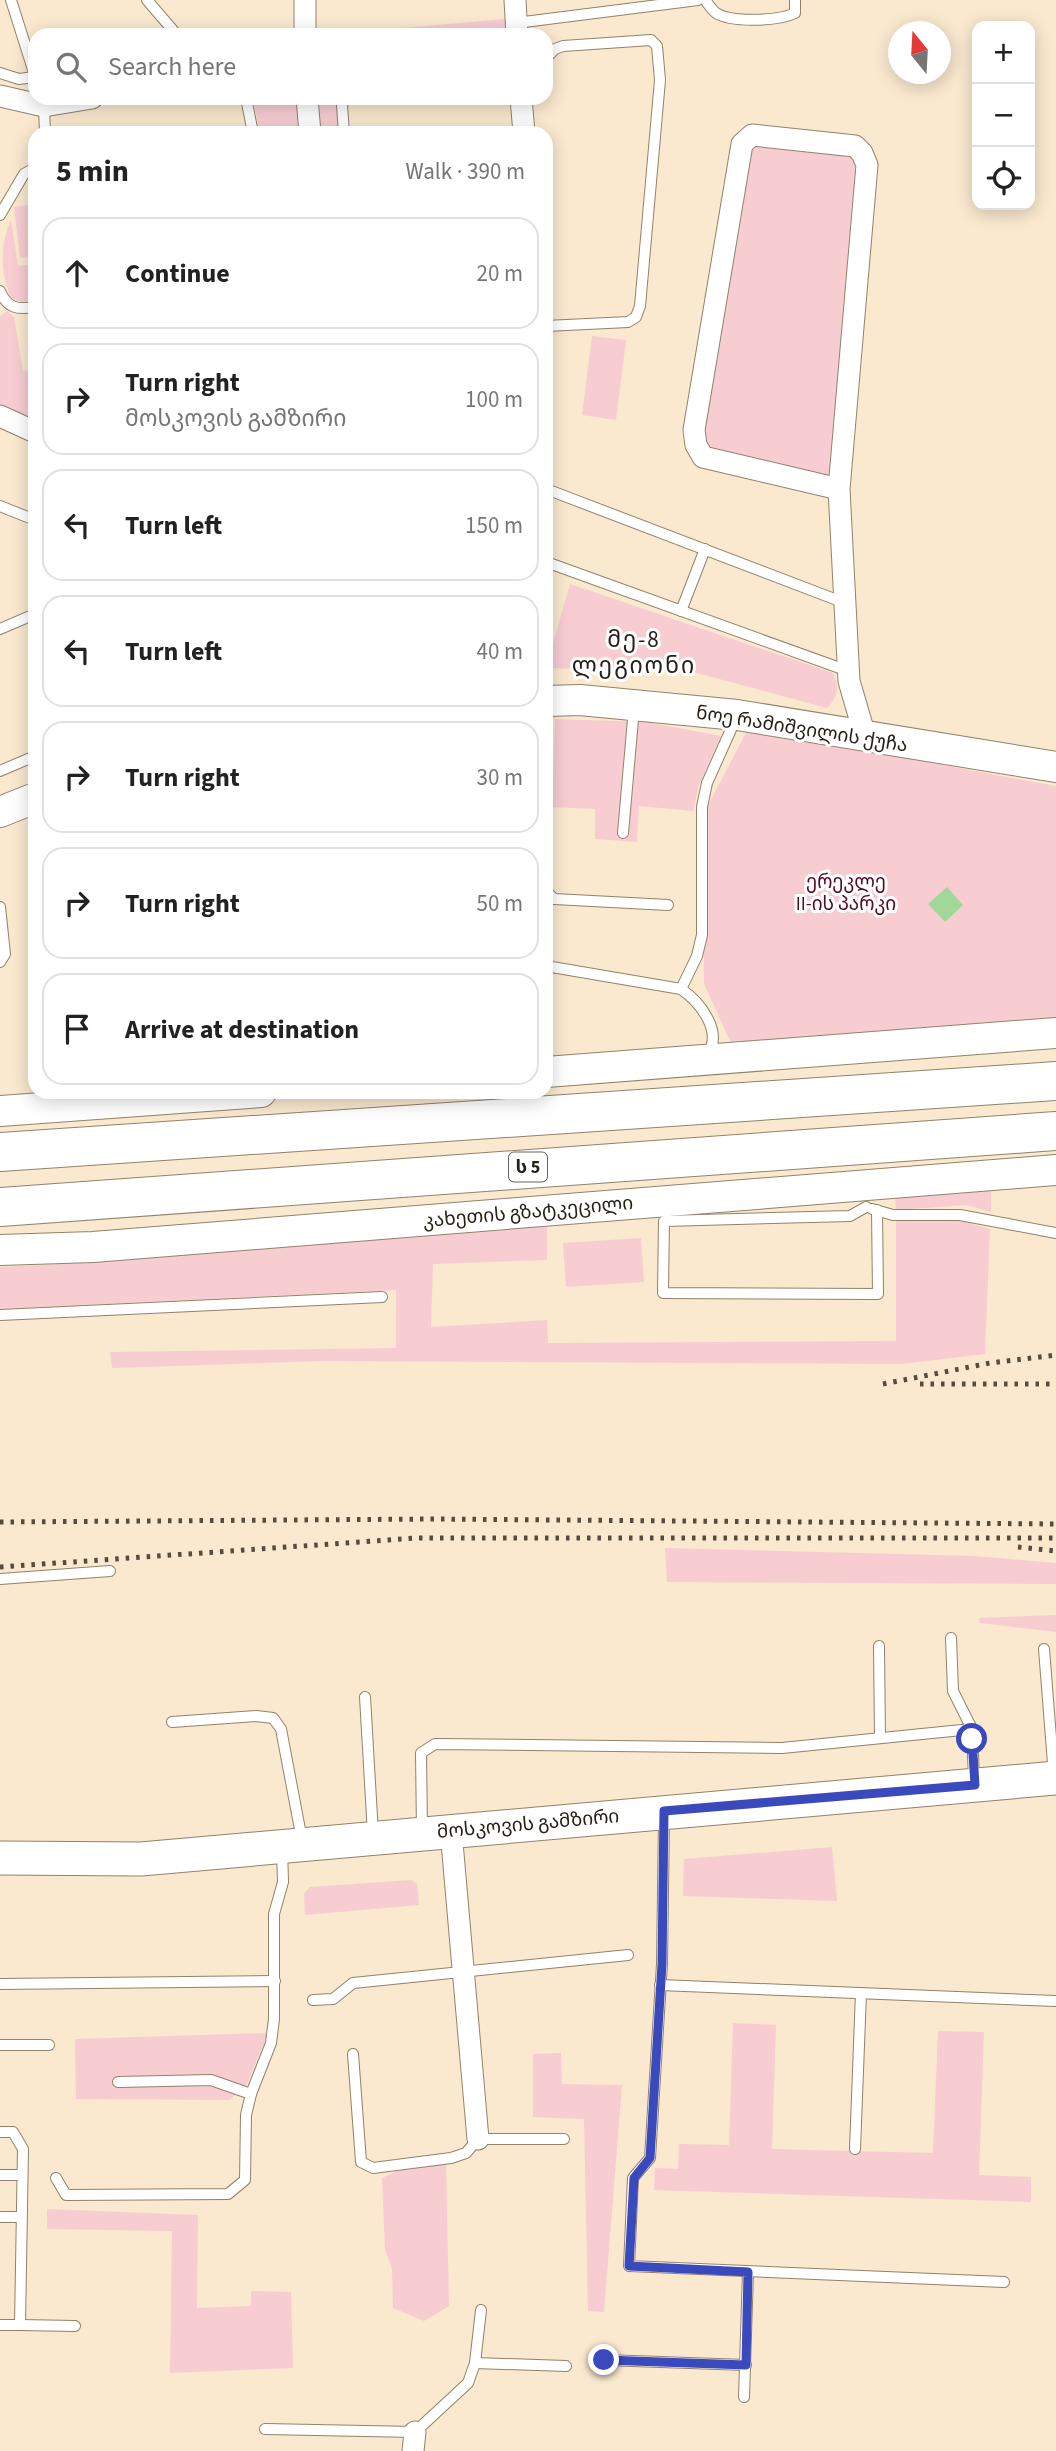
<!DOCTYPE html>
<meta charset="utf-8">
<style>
:root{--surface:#fff;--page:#f2f2f2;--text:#222;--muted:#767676;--line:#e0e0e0}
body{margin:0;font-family:"Source Sans 3","Noto Sans Georgian",sans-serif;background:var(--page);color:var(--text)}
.controls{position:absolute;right:21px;top:21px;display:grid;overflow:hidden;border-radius:14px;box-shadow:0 4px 18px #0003}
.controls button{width:63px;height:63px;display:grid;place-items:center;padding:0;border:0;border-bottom:2px solid var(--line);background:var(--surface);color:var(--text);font:35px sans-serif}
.compass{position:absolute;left:888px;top:21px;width:63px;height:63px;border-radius:50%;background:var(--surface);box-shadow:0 4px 18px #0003;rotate:342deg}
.stop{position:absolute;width:21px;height:21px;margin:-16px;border:5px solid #3a4abd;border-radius:50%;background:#fff}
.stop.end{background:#3a4abd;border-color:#fff;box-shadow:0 2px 7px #0008}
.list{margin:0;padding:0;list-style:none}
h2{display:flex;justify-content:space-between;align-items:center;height:91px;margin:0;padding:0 28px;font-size:30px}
h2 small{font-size:23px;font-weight:400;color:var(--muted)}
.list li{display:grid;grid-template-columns:46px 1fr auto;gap:21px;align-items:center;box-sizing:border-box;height:112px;margin:0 14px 14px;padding:0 14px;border:2px solid var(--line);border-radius:21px}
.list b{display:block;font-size:26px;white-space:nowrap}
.list p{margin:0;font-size:23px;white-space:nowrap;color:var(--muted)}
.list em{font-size:23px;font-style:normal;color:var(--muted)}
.icon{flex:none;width:38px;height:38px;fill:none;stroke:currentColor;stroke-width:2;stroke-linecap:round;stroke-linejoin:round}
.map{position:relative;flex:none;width:1056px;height:2451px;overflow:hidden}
.search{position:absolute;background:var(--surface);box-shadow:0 4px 18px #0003;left:28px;top:28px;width:525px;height:77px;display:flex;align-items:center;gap:18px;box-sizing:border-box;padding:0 24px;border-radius:21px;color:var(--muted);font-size:26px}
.panel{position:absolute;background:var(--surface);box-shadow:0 4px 18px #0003;left:28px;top:126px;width:525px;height:973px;border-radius:21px}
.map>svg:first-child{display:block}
.green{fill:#f7cdd2}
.water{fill:#a1d799}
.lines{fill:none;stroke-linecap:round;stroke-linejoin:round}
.lane-casing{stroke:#92826b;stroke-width:12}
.street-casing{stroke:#92826b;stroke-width:23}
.secondary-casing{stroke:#92826b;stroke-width:32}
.primary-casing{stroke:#92826b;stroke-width:35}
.highway-casing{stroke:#92826b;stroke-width:40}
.lane{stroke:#fff;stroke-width:10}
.street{stroke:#fff;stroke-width:21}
.secondary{stroke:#fff;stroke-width:30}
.primary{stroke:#fff;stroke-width:33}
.highway{stroke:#fff;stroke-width:38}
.rail{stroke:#554c40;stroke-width:5;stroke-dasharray:3.5 7;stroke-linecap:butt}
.route{stroke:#3a4abd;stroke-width:9}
.labels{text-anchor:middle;stroke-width:6;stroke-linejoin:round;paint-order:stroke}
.shield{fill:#fff;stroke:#67635d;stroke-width:2}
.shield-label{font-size:18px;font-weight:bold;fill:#262017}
.street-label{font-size:19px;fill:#262017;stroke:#fff}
.park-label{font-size:19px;fill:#550c21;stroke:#fff}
.quarter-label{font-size:23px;letter-spacing:2px;fill:#262017;stroke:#fff}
</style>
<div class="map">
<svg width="1056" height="2451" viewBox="0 0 1056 2451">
<rect width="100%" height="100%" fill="#fae8cf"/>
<g class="green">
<polygon points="505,19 508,35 380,35 380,30"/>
<polygon points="253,98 301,98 302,133 260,133"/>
<polygon points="315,98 338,98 338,133 317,133"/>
<polygon points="755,145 851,154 857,158 834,478 707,448 703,420 751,148"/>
<polygon points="35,204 35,256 20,258 14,207"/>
<path d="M11,220L18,266L35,264V300L21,302L11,298C0,273 0,244 11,220Z"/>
<polygon points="7,311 14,317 23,371 35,369 35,423 0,407 0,316"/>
<polygon points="592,336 626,340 616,420 582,415"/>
<path d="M570,584L833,673C840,689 838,696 827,708L693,672L546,668Z"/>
<polygon points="555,719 646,722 721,736 699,785 693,811 639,806 637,842 595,839 595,809 552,807"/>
<polygon points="748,729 1056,786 1056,1019 731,1043 704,984 704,813"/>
<polygon points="991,1184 991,1212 966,1205 896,1210 895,1196"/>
<polygon points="896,1219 962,1221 990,1229 985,1354 901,1364 323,1361 112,1368 110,1352 396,1348 396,1290 0,1309 0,1267 58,1264 547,1220 547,1260 433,1264 431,1327 547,1320 548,1343 896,1341"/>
<polygon points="641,1238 644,1282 566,1287 563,1243"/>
<polygon points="665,1548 974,1556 1056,1563 1056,1584 667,1582"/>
<polygon points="1056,1615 1056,1632 980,1623 979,1618"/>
<polygon points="832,1847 837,1901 683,1896 684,1859"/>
<polygon points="411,1880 417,1884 419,1905 305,1915 304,1894 310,1887"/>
<polygon points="733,2023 776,2025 772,2149 933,2153 938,2031 984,2032 979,2175 1031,2177 1031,2202 654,2190 655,2168 678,2169 679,2144 729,2145"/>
<polygon points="268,2033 247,2084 230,2100 76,2099 75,2039"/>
<polygon points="561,2053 562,2084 622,2085 604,2312 588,2311 584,2119 533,2117 533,2054"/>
<polygon points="446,2164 449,2306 424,2321 393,2308 392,2269 385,2249 382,2178 397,2171"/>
<polygon points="47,2209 198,2215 197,2308 251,2306 251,2291 291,2292 293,2368 170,2373 172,2231 47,2229"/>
</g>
<polygon class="water" points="947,887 963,905 945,922 928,904"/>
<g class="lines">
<g class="lane-casing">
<g id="lane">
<polyline points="11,0 35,76"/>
<polyline points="147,0 177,35"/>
<path d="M705,0C709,5 712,10 716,13C732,23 779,21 795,13V0"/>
<polyline points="516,23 698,0"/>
<polyline points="546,58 555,49 563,46 651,40 657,46 660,80 640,306 636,317 628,322 546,326"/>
<polyline points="0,73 19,79 35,77"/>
<polyline points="246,98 253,133"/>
<polyline points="44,106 45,133"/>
<polyline points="344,133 342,105 345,98"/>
<polyline points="0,215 24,174 35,168"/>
<path d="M0,291C7,308 17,310 35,307"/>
<polyline points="546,489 845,603"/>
<polyline points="0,506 35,520"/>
<polyline points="546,562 848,671"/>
<polyline points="681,611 705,549"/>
<polyline points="0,629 35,614"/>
<polyline points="0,771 35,756"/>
<polyline points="623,833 634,708"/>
<polyline points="546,891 554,899 668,905"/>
<polyline points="0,907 5,954 0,962"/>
<path d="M546,966L681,989C700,1002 725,1033 706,1056"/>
<polyline points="681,989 697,956 702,935 702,807 707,783 737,716"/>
<polyline points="866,1207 850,1216 664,1221 663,1293 878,1294 877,1210"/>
<polyline points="872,1209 893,1215 960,1215 1056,1233"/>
<polyline points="0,1315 382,1297"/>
<polyline points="0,1579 110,1571"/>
<polyline points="951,1638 953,1691 972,1729"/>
<polyline points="879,1646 880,1738"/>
<polyline points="1044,1649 1054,1776"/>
<polyline points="365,1697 373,1834"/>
<polyline points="172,1722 256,1716 273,1718 281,1729 302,1840"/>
<polyline points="664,1817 662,1964 650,2158 633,2178 629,2266 1004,2282"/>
<polyline points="422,1831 421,1753 435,1744 782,1748 972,1729 974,1780"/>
<polyline points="0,1984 275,1981"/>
<polyline points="660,1985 1056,2001"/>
<polyline points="313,2000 333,1999 353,1983 628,1955"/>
<polyline points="0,2045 49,2045"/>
<polyline points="353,2054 361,2162 373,2168 451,2158 466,2153 478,2139 564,2139"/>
<polyline points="118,2082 211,2080 251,2094"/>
<polyline points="0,2132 13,2132 23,2149 20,2325 0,2325"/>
<polyline points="855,2149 861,1993"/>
<polyline points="0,2175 22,2175"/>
<polyline points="56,2178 66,2195 228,2194 245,2180 246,2115 251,2094 271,2043 274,2019 274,1914 283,1882 282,1849"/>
<polyline points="0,2217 21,2217"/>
<polyline points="20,2325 75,2326"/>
<polyline points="604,2360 746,2365"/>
<polyline points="475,2363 566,2366"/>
<polyline points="744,2397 748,2272"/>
<polyline points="265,2429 415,2432 468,2383 475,2363 481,2310"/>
</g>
</g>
<g class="street-casing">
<g id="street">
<polyline points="305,0 305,35"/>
<polyline points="515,0 517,35"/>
<polyline points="0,96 44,106 92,98"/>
<polyline points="307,98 310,133"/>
<polyline points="521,98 524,133"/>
<polyline points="0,416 35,432"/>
<polyline points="839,489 703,457 696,445 694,430 742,144 752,135 855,146 862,153 867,165 839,489 849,681 865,736"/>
<polyline points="451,1831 478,2139"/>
<polyline points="413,2451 415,2432"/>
</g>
</g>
<g class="secondary-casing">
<g id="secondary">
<polyline points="546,701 580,700 737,715 1056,767"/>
<polyline points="0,812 35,798"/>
<polyline points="546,1072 1056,1033"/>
<polyline points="0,1111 261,1092"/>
<polyline points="0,1250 93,1247 1056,1170"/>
</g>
</g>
<g class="primary-casing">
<polyline id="primary" points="0,1858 141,1859 1056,1778"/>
</g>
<g class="highway-casing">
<g id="highway">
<polyline points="0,1152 1056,1081"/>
<polyline points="0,1207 1056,1131"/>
</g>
</g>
<use href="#lane" class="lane"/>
<use href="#street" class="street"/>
<use href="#secondary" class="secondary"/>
<use href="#primary" class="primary"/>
<use href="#highway" class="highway"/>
<g class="rail">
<polyline points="883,1384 990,1363 1056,1355"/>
<polyline points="920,1384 1056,1384"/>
<polyline points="0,1522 432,1519 1056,1524"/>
<polyline points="1018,1547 1056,1551"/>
<polyline points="0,1567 417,1538 1056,1538"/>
</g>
</g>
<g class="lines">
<polyline class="route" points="604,2360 746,2365 748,2272 629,2266 634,2178 650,2158 662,1964 664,1811 975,1785 972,1739"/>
</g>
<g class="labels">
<rect class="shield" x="509" y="1152.5" width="38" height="29" rx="5"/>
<g class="shield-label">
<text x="528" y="1173">ს 5</text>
</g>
<g class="street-label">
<text transform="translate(802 728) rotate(9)" y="7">ნოე რამიშვილის ქუჩა</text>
<text transform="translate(528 1211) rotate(-5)" y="7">კახეთის გზატკეცილი</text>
<text transform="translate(528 1823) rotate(-5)" y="7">მოსკოვის გამზირი</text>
</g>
<g class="park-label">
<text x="846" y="888">ერეკლე<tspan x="846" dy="22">II-ის პარკი</tspan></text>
</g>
<g class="quarter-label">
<text x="634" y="647">მე-8<tspan x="634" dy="26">ლეგიონი</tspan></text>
</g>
</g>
</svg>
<div class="controls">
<button>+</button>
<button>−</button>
<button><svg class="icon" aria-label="locate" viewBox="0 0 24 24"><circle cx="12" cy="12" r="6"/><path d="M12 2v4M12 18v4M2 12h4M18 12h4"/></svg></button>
</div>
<svg class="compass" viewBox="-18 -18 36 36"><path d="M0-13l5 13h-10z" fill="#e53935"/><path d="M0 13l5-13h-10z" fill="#767676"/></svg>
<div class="stop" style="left:972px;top:1739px"></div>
<div class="stop end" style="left:604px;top:2360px"></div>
<div class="search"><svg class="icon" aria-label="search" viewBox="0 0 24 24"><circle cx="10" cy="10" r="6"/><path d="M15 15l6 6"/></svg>Search here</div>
<section class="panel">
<h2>5 min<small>Walk · 390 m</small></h2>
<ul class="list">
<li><svg class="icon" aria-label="ahead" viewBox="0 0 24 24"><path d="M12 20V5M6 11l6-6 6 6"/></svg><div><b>Continue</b></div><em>20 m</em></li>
<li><svg class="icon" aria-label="right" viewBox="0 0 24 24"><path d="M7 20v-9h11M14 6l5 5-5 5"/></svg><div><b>Turn right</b><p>მოსკოვის გამზირი</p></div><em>100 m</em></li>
<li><svg class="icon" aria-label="left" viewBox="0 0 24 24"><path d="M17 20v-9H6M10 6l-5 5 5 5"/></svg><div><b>Turn left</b></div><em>150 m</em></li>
<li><svg class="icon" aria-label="left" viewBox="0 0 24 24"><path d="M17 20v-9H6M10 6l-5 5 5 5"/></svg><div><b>Turn left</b></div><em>40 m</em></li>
<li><svg class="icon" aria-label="right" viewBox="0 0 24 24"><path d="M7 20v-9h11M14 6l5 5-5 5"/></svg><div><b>Turn right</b></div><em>30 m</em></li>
<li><svg class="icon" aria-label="right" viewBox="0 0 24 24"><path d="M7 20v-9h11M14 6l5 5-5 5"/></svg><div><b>Turn right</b></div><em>50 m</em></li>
<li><svg class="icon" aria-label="arrive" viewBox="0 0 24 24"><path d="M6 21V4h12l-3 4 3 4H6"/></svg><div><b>Arrive at destination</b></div></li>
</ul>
</section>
</div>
